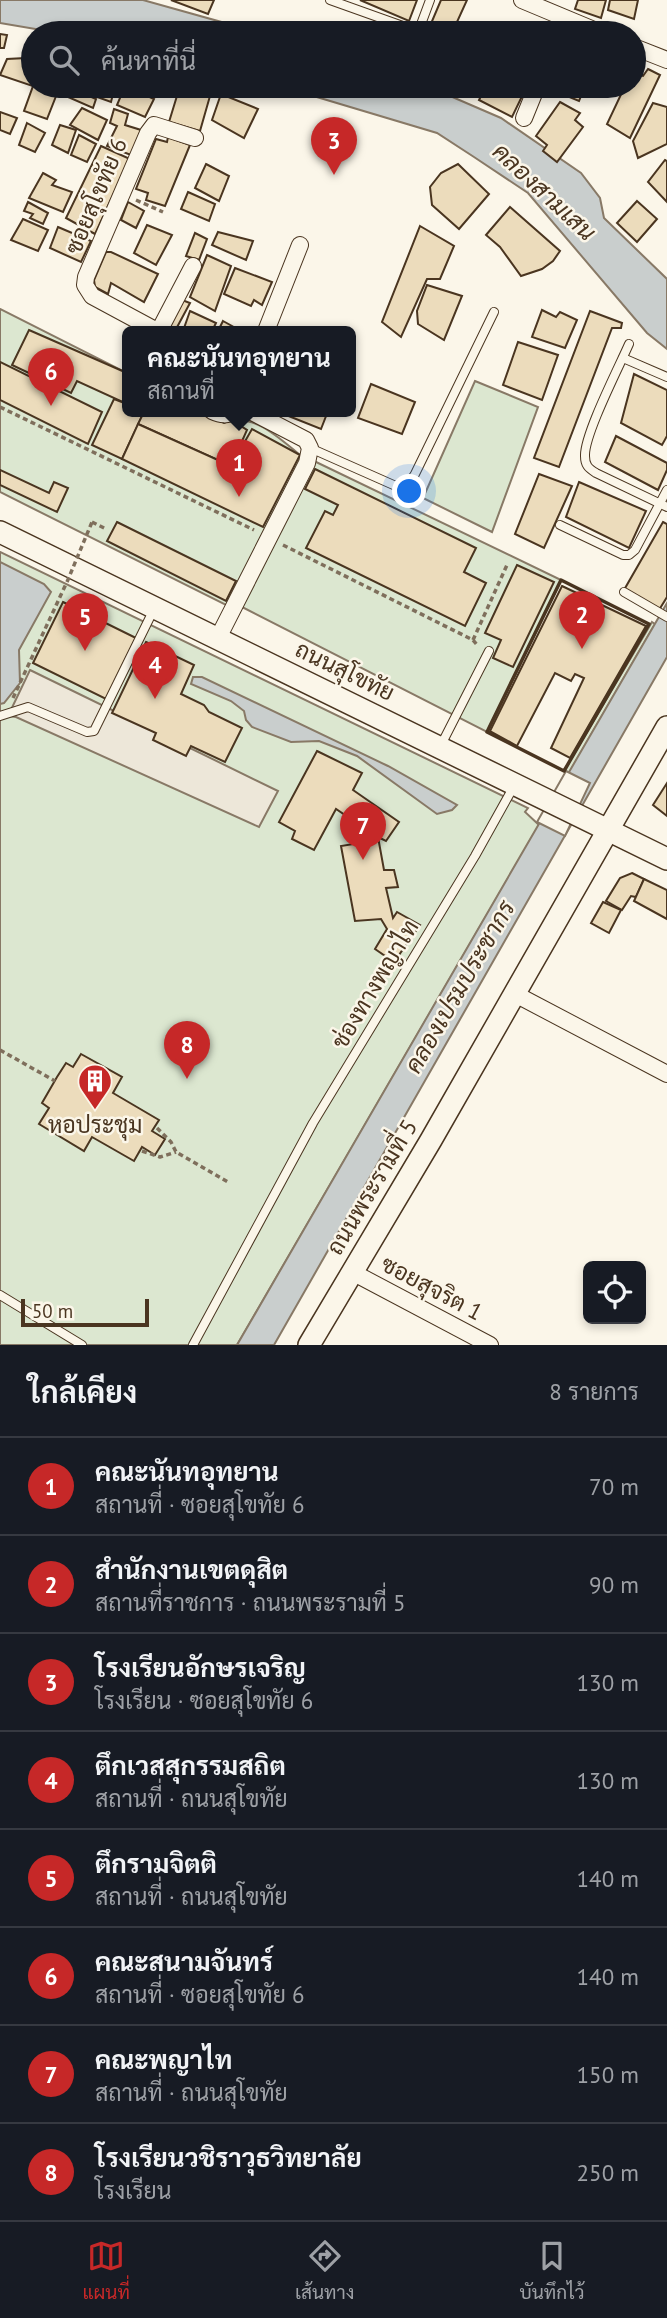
<!DOCTYPE html>
<html lang="th">
<meta charset="utf-8">
<style>
:root{--surface:#171b24;--page:#242831;--text:#f1f3f6;--muted:#9ea1a6;--line:#363941;--accent:#c62828}
body{margin:0;font-family:"PT Sans",Sarabun,sans-serif;background:var(--page);color:var(--text)}
.controls{position:absolute;right:21px;bottom:21px;display:grid;overflow:hidden;border-radius:10px;box-shadow:0 4px 10px #0003}
.controls button{width:63px;height:63px;display:grid;place-items:center;padding:0;border:0;border-bottom:2px solid var(--line);background:var(--surface);color:var(--text);font:35px sans-serif}
.scale{position:absolute;left:21px;bottom:18px;width:128px;box-sizing:border-box;padding-left:7px;border:4px solid #4a3520;border-top:0;font-size:19px;line-height:24px;white-space:nowrap;color:#4a3520;-webkit-text-stroke:5px #fbf6e9;paint-order:stroke}
.you{position:absolute;left:410px;top:492px;width:24px;height:24px;margin:-18px;border:5px solid #fff;border-radius:50%;background:#1a73e8;box-shadow:0 0 0 10px #1a73e833}
.badge{display:grid;place-items:center;width:46px;height:46px;border-radius:50%;background:var(--accent);color:#fff;font-size:23px;font-weight:700}
.pin{position:absolute;translate:-50% -58px;filter:drop-shadow(0 2px 4px #0008)}
.pin::after{content:'';position:absolute;top:37px;width:24px;height:21px;background:inherit;clip-path:polygon(0 0,100% 0,50% 100%)}
.popup{position:absolute;left:122px;top:326px;width:234px;height:91px;box-sizing:border-box;display:grid;place-content:center;border-radius:10px;background:var(--surface);filter:drop-shadow(0 2px 5px #0005);font-size:23px;white-space:nowrap;color:var(--muted)}
.popup b{font-size:26px;color:var(--text)}
.popup::after{content:'';position:absolute;left:50%;top:100%;margin-left:-14px;border:14px solid transparent;border-top-color:var(--surface)}
.list{margin:0;padding:0;list-style:none}
h2{display:flex;justify-content:space-between;align-items:center;height:91px;margin:0;padding:0 28px;font-size:30px}
h2 small{font-size:23px;font-weight:400;color:var(--muted)}
.list li{display:grid;grid-template-columns:46px 1fr auto;gap:21px;align-items:center;box-sizing:border-box;height:98px;padding:0 28px;border-top:2px solid var(--line)}
.list b{display:block;font-size:26px;white-space:nowrap}
.list p{margin:0;font-size:23px;white-space:nowrap;color:var(--muted)}
.list em{font-size:23px;font-style:normal;color:var(--muted)}
.icon{flex:none;width:38px;height:38px;fill:none;stroke:currentColor;stroke-width:2;stroke-linecap:round;stroke-linejoin:round}
.map{position:relative;flex:none;width:667px;height:1345px;overflow:hidden}
.search{position:absolute;background:var(--surface);box-shadow:0 4px 10px #0003;left:21px;right:21px;top:21px;height:77px;display:flex;align-items:center;gap:18px;box-sizing:border-box;padding:0 24px;border-radius:38px;color:var(--muted);font-size:26px}
.sheet{height:875px;background:var(--surface)}
nav{display:flex;justify-content:space-around;align-items:center;box-sizing:border-box;height:98px;border-top:2px solid var(--line);background:var(--surface);font-size:19px;color:var(--muted)}
nav a{display:grid;justify-items:center;gap:4px}
nav .on{color:var(--accent)}
.map>svg:first-child{display:block}
.green{fill:#dce7d0;stroke:#887966;stroke-width:2}
.parking{fill:#ede7d9;stroke:#887966;stroke-width:2}
.water{fill:#c9cecd;stroke:#887966;stroke-width:2}
.pier{fill:#fbf6e9;stroke:#887966;stroke-width:2}
.building{fill:#ecdcbc;stroke:#4a3520;stroke-width:2}
.lines{fill:none;stroke-linecap:round;stroke-linejoin:round}
.lane-casing{stroke:#4a3520;stroke-width:10}
.street-casing{stroke:#4a3520;stroke-width:18}
.secondary-casing{stroke:#4a3520;stroke-width:24}
.path{stroke:#7f6f5c;stroke-width:3.5;stroke-dasharray:5 3.5;stroke-linecap:butt}
.lane{stroke:#fbf6e9;stroke-width:8}
.street{stroke:#fbf6e9;stroke-width:16}
.secondary{stroke:#fbf6e9;stroke-width:21}
.path-bridge{stroke:#7f6f5c;stroke-width:3.5;stroke-dasharray:5 3.5;stroke-linecap:butt}
.wall{stroke:#4a3520;stroke-width:3.5}
.labels{text-anchor:middle;stroke-width:5;stroke-linejoin:round;paint-order:stroke}
.street-label{font-size:23px;fill:#4a3520;stroke:#fbf6e9}
.poi-label{font-size:23px;fill:#4a3520;stroke:#fbf6e9}
.water-label{font-size:24px;font-style:italic;fill:#4a3520;stroke:#fbf6e9}
</style>
<div class="map">
<svg width="667" height="1345" viewBox="0 0 667 1345">
<rect width="100%" height="100%" fill="#fbf6e9"/>
<g class="green">
<path d="M0,309L127,373V411H198L224,423C253,412 278,437 300,455L303,460L230,603L226,605L0,492Z"/>
<polygon points="475,381 538,407 492,532 423,498"/>
<polygon points="314,461 561,580 487,732 242,607"/>
<polygon points="0,552 528,808 525,812 539,825 237,1345 0,1345"/>
<polygon points="652,622 655,624 569,773 564,771"/>
</g>
<polygon class="parking" points="30,670 278,791 259,827 16,717 8,716"/>
<g class="water">
<polygon points="0,0 143,0 261,33 59,33 0,23"/>
<polygon points="280,86 427,86 501,118 581,173 600,198 604,218 667,279 667,349 647,333 528,193 474,157 437,133"/>
<polygon points="0,562 44,584 51,592 19,650 20,683 4,703 0,704"/>
<polygon points="667,603 667,657 274,1345 237,1345"/>
<polygon points="193,677 202,677 388,766 457,805 452,810 437,814 357,756 319,741 291,742 252,727 246,720 244,711 231,701 191,684"/>
</g>
<polygon class="pier" points="566,771 590,783 565,836 537,822"/>
<g class="building">
<polygon points="171,0 214,0 208,14"/>
<polygon points="360,0 417,0 409,21"/>
<polygon points="441,0 467,0 452,33 427,33"/>
<polygon points="578,0 606,0 601,18 575,9"/>
<polygon points="610,0 638,0 634,19 608,10"/>
<polygon points="461,26 478,33 458,33"/>
<polygon points="0,34 7,35 4,48 0,48"/>
<polygon points="33,45 33,86 60,86 47,119 24,111 33,86 0,75 7,59 26,58"/>
<polygon points="648,69 660,75 630,138 607,124 625,86 634,86 634,74 643,76"/>
<polygon points="73,86 85,86 82,93 96,99 93,108 68,97"/>
<polygon points="91,86 115,86 111,102 89,94"/>
<polygon points="125,86 154,99 145,117 117,105"/>
<polygon points="180,86 212,89 200,131 169,122"/>
<polygon points="486,86 527,86 512,117 479,100"/>
<polygon points="560,86 571,86 583,91 579,101 557,92"/>
<polygon points="221,94 258,109 244,138 212,120"/>
<polygon points="560,102 580,113 575,120 583,127 557,162 543,151 547,145 536,136"/>
<polygon points="653,103 667,107 667,144 638,158 633,141"/>
<polygon points="82,108 107,120 98,140 70,125"/>
<polygon points="114,109 128,114 125,125 141,130 131,155 107,146 117,126 110,123"/>
<polygon points="0,112 17,118 10,134 0,130"/>
<polygon points="27,123 45,133 35,152 19,145"/>
<polygon points="60,125 76,130 68,153 52,145"/>
<polygon points="79,135 96,144 87,162 71,155"/>
<polygon points="168,137 190,145 165,206 146,200 148,193 136,189 156,139 167,142"/>
<polygon points="101,146 130,159 95,234 66,218"/>
<polygon points="665,160 667,161 667,202 648,182"/>
<polygon points="206,164 229,176 219,201 195,188"/>
<polygon points="458,164 489,194 459,229 432,205 430,187 441,173"/>
<polygon points="43,173 56,180 52,185 72,192 63,212 29,198"/>
<polygon points="188,192 215,204 209,221 181,209"/>
<polygon points="637,201 657,219 637,242 617,223"/>
<polygon points="28,202 48,213 43,224 30,218 33,214 24,211"/>
<polygon points="128,202 144,211 136,228 121,220"/>
<polygon points="510,207 560,251 553,261 542,269 521,276 500,247 486,235"/>
<polygon points="23,219 48,230 38,251 11,240"/>
<polygon points="147,225 172,235 156,265 134,253"/>
<polygon points="420,226 454,246 440,279 427,279 401,337 382,322"/>
<polygon points="58,227 91,241 81,262 50,248"/>
<polygon points="218,232 253,241 246,260 212,245"/>
<polygon points="195,233 207,239 199,260 186,256"/>
<polygon points="106,252 111,252 158,274 144,302 111,283 108,294 95,287 94,280"/>
<polygon points="207,255 231,266 215,311 190,297"/>
<polygon points="235,268 272,282 262,305 254,300 251,306 224,294"/>
<polygon points="427,285 462,296 444,340 418,324 417,311"/>
<polygon points="182,300 190,303 175,331 170,331 166,328"/>
<polygon points="542,310 556,317 560,312 577,320 565,348 532,337"/>
<polygon points="190,311 216,323 212,331 183,331"/>
<polygon points="590,311 622,323 621,328 612,328 559,467 534,458"/>
<polygon points="223,321 241,331 218,331"/>
<polygon points="29,330 127,373 127,404 77,381 71,393 12,365"/>
<polygon points="518,342 558,355 542,400 503,385"/>
<polygon points="0,362 102,412 88,444 0,400"/>
<polygon points="634,374 667,390 667,436 662,445 621,423"/>
<polygon points="371,384 415,402 402,434 358,418"/>
<polygon points="114,399 127,404 127,411 144,412 122,459 92,445"/>
<polygon points="142,411 198,411 224,423 231,420 247,430 231,466 138,424 144,412"/>
<polygon points="276,411 328,411 321,429"/>
<polygon points="138,424 231,466 252,429 300,455 263,527 122,459"/>
<polygon points="616,436 667,463 667,470 658,490 605,462"/>
<polygon points="315,469 476,548 464,572 486,583 465,626 306,548 325,511 333,515 338,505 305,489"/>
<polygon points="0,470 49,493 54,482 68,488 57,512 0,485"/>
<polygon points="539,474 572,486 544,548 515,534"/>
<polygon points="579,482 646,511 629,548 566,517"/>
<polygon points="117,522 236,581 226,601 107,541"/>
<polygon points="663,522 667,524 667,597 659,610 624,590"/>
<polygon points="517,565 554,582 513,667 493,658 501,640 485,633"/>
<polygon points="562,586 646,626 570,758 551,748 584,678 575,674 571,681 555,673 517,746 490,731"/>
<polygon points="63,602 136,638 106,699 33,663"/>
<polygon points="146,642 194,665 181,694 204,705 209,712 242,728 225,762 191,746 186,756 153,740 156,733 112,713"/>
<polygon points="317,751 362,773 353,790 399,822 386,841 378,837 384,870 394,870 398,887 386,888 393,918 397,912 420,925 394,962 375,949 387,929 381,919 355,921 341,846 366,842 367,830 336,809 314,850 292,839 295,831 279,822"/>
<polygon points="667,783 667,816 653,805"/>
<polygon points="632,873 644,879 636,897 631,896 622,910 606,901 620,878"/>
<polygon points="644,879 667,890 667,919 634,901"/>
<polygon points="603,902 621,910 609,933 591,923"/>
<polygon points="81,1054 122,1077 113,1093 159,1120 152,1131 165,1139 155,1155 142,1147 134,1161 92,1137 84,1151 39,1124 49,1108 42,1103 57,1077 66,1063 73,1067"/>
</g>
<g class="lines">
<g class="lane-casing">
<g id="lane">
<polyline points="330,0 414,30 420,27 430,0"/>
<path d="M629,344C619,367 584,435 585,456C585,465 588,468 596,473L667,507"/>
<polyline points="623,358 667,377"/>
<polyline points="310,448 398,487 407,486 415,474 494,312"/>
<polyline points="560,525 623,555 629,555 635,550 667,490"/>
<polyline points="624,592 667,617"/>
<polyline points="0,716 28,707 87,732 94,731 155,607"/>
<polyline points="440,747 489,651"/>
<polyline points="0,1295 82,1345"/>
<polyline points="193,1345 313,1123 475,856 514,786"/>
</g>
</g>
<g class="street-casing">
<g id="street">
<polyline points="522,0 601,33"/>
<polyline points="634,47 667,60"/>
<polyline points="524,118 537,86"/>
<polyline points="157,331 92,296 85,285 86,277 148,133 154,125 195,138"/>
<polyline points="159,331 193,266"/>
<polyline points="266,331 300,245"/>
<path d="M212,411C221,415 227,416 236,411"/>
<polyline points="218,638 307,463 310,448 306,440 250,411"/>
<polyline points="515,994 667,1074"/>
<polyline points="352,1272 490,1345"/>
</g>
</g>
<g class="secondary-casing">
<g id="secondary">
<polyline points="0,532 667,859"/>
<polyline points="309,1345 431,1140 667,727"/>
</g>
</g>
<g class="path">
<polyline points="136,200 163,212"/>
<polyline points="0,407 254,530"/>
<polyline points="92,522 106,529"/>
<polyline points="283,545 473,640 478,646"/>
<polyline points="473,640 507,565"/>
<polyline points="13,698 66,584"/>
<polyline points="0,1050 55,1081"/>
<polyline points="157,1128 171,1142 176,1152 228,1182"/>
<polyline points="142,1151 160,1157 176,1152"/>
</g>
<use href="#lane" class="lane"/>
<use href="#street" class="street"/>
<use href="#secondary" class="secondary"/>
<polyline class="path-bridge" points="67,582 92,522"/>
<polygon class="wall" points="561,580 649,624 564,771 487,732"/>
</g>
<defs>
<g id="building-pin" transform="scale(1.75)"><path d="M0 17L-7.5 6A9.5 9.5 0 1 1 7.5 6Z" fill="#c62828" stroke="#fbf6e9"/><path d="M-4-6H4V6H1V3H-1V6H-4ZM-2.5-4.3h1.7v1.8h-1.7ZM.8-4.3h1.7v1.8H.8ZM-2.5-1h1.7V.8h-1.7ZM.8-1h1.7V.8H.8Z" fill="#fff"/></g>
</defs>
<g fill-rule="evenodd">
<use href="#building-pin" x="95" y="1081"/>
</g>
<g class="labels">
<g class="street-label">
<text transform="translate(96 196) rotate(-67)" y="8">ซอยสุโขทัย 6</text>
<text transform="translate(345 671) rotate(26)" y="8">ถนนสุโขทัย</text>
<text transform="translate(375 984) rotate(-59)" y="8">ช่องทางพญาไท</text>
<text transform="translate(372 1187) rotate(-59)" y="8">ถนนพระรามที่ 5</text>
<text transform="translate(432 1288) rotate(28)" y="8">ซอยสุจริต 1</text>
</g>
<g class="poi-label">
<text x="95" y="1133">หอประชุม</text>
</g>
<g class="water-label">
<text transform="translate(544 192) rotate(43)" y="8">คลองสามเสน</text>
<text transform="translate(460 987) rotate(-60)" y="8">คลองเปรมประชากร</text>
</g>
</g>
</svg>
<div class="controls">
<button><svg class="icon" aria-label="locate" viewBox="0 0 24 24"><circle cx="12" cy="12" r="6"/><path d="M12 2v4M12 18v4M2 12h4M18 12h4"/></svg></button>
</div>
<div class="scale">50 m</div>
<div class="you"></div>
<div class="pin badge" style="left:239px;top:497px">1</div>
<div class="popup"><b>คณะนันทอุทยาน</b>สถานที่</div>
<div class="pin badge" style="left:582px;top:649px">2</div>
<div class="pin badge" style="left:334px;top:175px">3</div>
<div class="pin badge" style="left:155px;top:699px">4</div>
<div class="pin badge" style="left:85px;top:651px">5</div>
<div class="pin badge" style="left:51px;top:406px">6</div>
<div class="pin badge" style="left:363px;top:860px">7</div>
<div class="pin badge" style="left:187px;top:1079px">8</div>
<div class="search"><svg class="icon" aria-label="search" viewBox="0 0 24 24"><circle cx="10" cy="10" r="6"/><path d="M15 15l6 6"/></svg>ค้นหาที่นี่</div>
</div>
<section class="sheet">
<h2>ใกล้เคียง<small>8 รายการ</small></h2>
<ul class="list">
<li><span class="badge">1</span><div><b>คณะนันทอุทยาน</b><p>สถานที่ · ซอยสุโขทัย 6</p></div><em>70 m</em></li>
<li><span class="badge">2</span><div><b>สำนักงานเขตดุสิต</b><p>สถานที่ราชการ · ถนนพระรามที่ 5</p></div><em>90 m</em></li>
<li><span class="badge">3</span><div><b>โรงเรียนอักษรเจริญ</b><p>โรงเรียน · ซอยสุโขทัย 6</p></div><em>130 m</em></li>
<li><span class="badge">4</span><div><b>ตึกเวสสุกรรมสถิต</b><p>สถานที่ · ถนนสุโขทัย</p></div><em>130 m</em></li>
<li><span class="badge">5</span><div><b>ตึกรามจิตติ</b><p>สถานที่ · ถนนสุโขทัย</p></div><em>140 m</em></li>
<li><span class="badge">6</span><div><b>คณะสนามจันทร์</b><p>สถานที่ · ซอยสุโขทัย 6</p></div><em>140 m</em></li>
<li><span class="badge">7</span><div><b>คณะพญาไท</b><p>สถานที่ · ถนนสุโขทัย</p></div><em>150 m</em></li>
<li><span class="badge">8</span><div><b>โรงเรียนวชิราวุธวิทยาลัย</b><p>โรงเรียน</p></div><em>250 m</em></li>
</ul>
</section>
<nav>
<a class="on"><svg class="icon" aria-label="map" viewBox="0 0 24 24"><path d="M3 6l6-2 6 2 6-2v14l-6 2-6-2-6 2zM9 4v14M15 6v14"/></svg>แผนที่</a>
<a><svg class="icon" aria-label="directions" viewBox="0 0 24 24"><path d="M12 3l9 9-9 9-9-9zM9 14v-3h6M13 9l2 2-2 2"/></svg>เส้นทาง</a>
<a><svg class="icon" aria-label="saved" viewBox="0 0 24 24"><path d="M7 4h10v16l-5-4-5 4z"/></svg>บันทึกไว้</a>
</nav>
